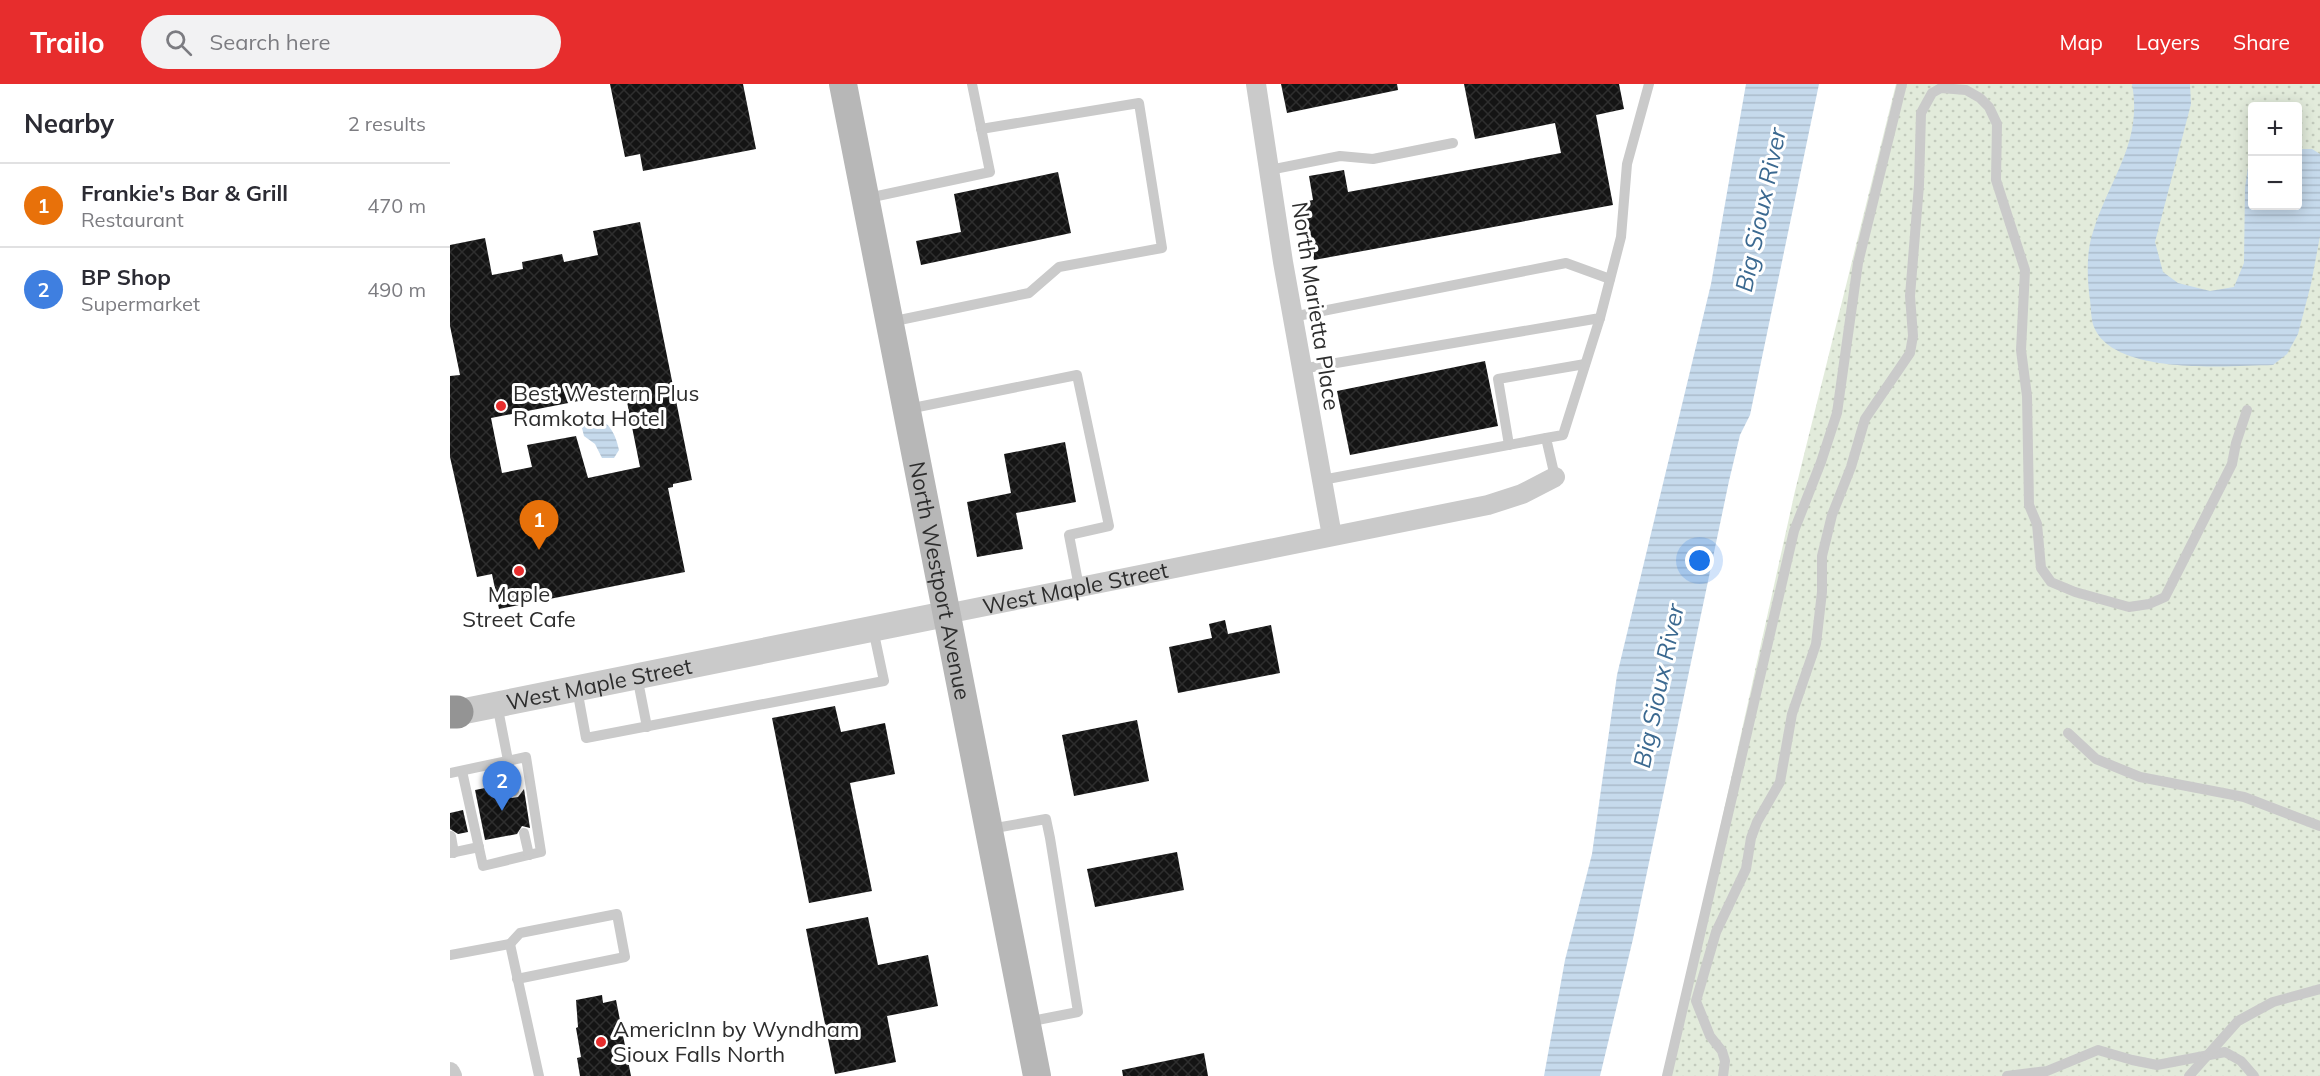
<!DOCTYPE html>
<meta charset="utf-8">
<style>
:root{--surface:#fff;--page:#f2f2f3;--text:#2b2b33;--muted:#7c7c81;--line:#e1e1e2;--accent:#e72d2d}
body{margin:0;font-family:Mulish,sans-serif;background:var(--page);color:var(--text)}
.controls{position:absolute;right:18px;top:18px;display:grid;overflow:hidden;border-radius:6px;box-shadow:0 3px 15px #0003}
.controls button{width:54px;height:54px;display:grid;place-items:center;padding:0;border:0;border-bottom:2px solid var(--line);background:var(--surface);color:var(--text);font:30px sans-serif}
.you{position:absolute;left:1250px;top:477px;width:21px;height:21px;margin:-15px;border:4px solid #fff;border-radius:50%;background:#1a73e8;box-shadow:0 0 0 9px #1a73e833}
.badge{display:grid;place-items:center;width:39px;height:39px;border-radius:50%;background:var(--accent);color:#fff;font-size:20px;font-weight:700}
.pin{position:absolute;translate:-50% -50px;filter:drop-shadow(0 2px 3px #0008)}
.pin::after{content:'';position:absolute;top:32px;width:21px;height:18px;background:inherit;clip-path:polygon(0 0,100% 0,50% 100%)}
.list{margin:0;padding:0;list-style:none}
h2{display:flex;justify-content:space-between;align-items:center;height:78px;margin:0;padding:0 24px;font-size:26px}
h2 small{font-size:20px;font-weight:400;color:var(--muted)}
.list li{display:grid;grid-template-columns:39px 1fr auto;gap:18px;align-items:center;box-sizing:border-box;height:84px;padding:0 24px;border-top:2px solid var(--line)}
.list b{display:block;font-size:22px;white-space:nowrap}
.list p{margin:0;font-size:20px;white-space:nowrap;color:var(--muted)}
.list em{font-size:20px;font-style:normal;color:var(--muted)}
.icon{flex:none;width:33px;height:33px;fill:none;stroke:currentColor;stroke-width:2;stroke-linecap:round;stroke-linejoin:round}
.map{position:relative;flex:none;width:1870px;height:992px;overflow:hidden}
header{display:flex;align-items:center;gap:36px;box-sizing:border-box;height:84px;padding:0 30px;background:var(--accent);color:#fff}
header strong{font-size:28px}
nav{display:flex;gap:33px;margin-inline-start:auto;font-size:21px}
.search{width:420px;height:54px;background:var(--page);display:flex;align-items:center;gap:15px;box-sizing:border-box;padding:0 21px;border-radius:33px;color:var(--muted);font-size:22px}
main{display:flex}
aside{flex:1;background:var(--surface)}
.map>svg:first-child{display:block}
.grass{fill:url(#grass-dots);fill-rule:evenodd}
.water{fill:url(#water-rules)}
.building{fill:url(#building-cross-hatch);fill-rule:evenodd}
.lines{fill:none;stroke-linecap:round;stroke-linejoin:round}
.service{stroke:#cacaca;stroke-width:10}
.minor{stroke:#cacaca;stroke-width:20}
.tertiary{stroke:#cacaca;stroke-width:26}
.secondary{stroke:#b7b7b7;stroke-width:28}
.motorway{stroke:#949494;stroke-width:33}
.poi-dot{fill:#e72d2d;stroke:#fff;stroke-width:2}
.labels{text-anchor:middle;stroke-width:6;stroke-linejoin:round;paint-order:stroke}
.street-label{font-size:22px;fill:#2d2d2d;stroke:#fff}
.poi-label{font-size:22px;fill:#2d2d2d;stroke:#fff;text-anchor:start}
.water-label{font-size:24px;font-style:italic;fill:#3b6990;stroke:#fff}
</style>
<header>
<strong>Trailo</strong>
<div class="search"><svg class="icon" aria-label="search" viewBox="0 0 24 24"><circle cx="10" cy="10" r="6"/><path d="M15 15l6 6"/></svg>Search here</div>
<nav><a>Map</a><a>Layers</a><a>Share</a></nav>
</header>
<main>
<aside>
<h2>Nearby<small>2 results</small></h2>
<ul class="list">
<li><span class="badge" style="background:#e8710a">1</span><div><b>Frankie's Bar &amp; Grill</b><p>Restaurant</p></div><em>470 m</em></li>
<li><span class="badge" style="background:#3f7fe0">2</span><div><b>BP Shop</b><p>Supermarket</p></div><em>490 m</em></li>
</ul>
</aside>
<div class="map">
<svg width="1870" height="992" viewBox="0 0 1870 992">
<defs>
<pattern id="grass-dots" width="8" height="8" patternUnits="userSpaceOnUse" patternTransform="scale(1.5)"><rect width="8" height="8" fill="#e2ebdb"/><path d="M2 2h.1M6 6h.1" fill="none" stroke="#c2cabc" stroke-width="1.8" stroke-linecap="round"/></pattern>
<pattern id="water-rules" width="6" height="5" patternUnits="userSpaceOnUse" patternTransform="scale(1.5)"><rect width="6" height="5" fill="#c6daec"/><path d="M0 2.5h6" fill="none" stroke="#aabbcb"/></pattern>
<pattern id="building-cross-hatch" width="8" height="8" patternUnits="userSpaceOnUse" patternTransform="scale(1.5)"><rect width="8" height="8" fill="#141414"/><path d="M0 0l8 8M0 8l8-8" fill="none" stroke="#2e2e2e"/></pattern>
</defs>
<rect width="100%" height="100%" fill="#fff"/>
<path class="grass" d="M1446,0H1870V992H1215L1345,407ZM1802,22H1848V122H1802Z"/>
<g class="water">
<polygon points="1296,0 1369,0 1300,331 1290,351 1279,397 1183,855 1150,992 1094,992 1115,876 1142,770 1167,591 1261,200"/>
<path d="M1682,0H1740L1741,20L1705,158L1713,188L1728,199L1760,207L1784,203L1794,179L1795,104L1799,76L1802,73V122H1848V65H1862L1870,70V152L1861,200L1848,250L1837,270L1823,281C1778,282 1664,292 1644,243C1641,236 1641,224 1640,216C1637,195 1636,168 1643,148C1659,95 1693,59 1682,0Z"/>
<path d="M145,334C160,337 166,352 169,366L164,374H152L145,360L134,352L131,340Z"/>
</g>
<g class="building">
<polygon points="160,0 293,0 306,65 193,87 190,70 175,73"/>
<polygon points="831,0 947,0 948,6 837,29"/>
<polygon points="1014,0 1169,0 1174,25 1146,31 1163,121 864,176 853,118 863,116 859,92 894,86 898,108 1111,69 1105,39 1025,55"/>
<polygon points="608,88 621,149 471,181 466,157 511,148 504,110"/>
<path d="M190,138L242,396L223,400V403L218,404L235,488L49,525L42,490L27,493L0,373V292L10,291L0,242V161L35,154L42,191L73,185L72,178L112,170L114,178L148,171L143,147ZM175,308L190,383L138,394L126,352L77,361L82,383L52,389L41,334Z"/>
<polygon points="1035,277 1048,342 900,371 887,307"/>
<polygon points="615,358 626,418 566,429 573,465 527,473 517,418 561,409 554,370"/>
<polygon points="775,536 778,550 821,541 830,589 728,609 719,563 762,554 759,540"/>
<polygon points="385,622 391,648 435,639 445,690 400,699 422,807 359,819 322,634"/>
<polygon points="687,636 699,697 624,712 612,651"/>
<polygon points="55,700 58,711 62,714 68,713 74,705 80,744 72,742 67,750 35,756 25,706"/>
<polygon points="13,726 18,748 8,750 0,745 0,729"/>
<polygon points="727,768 734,806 645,823 637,785"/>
<polygon points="418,833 428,881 478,871 488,922 437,932 446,978 385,990 356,845"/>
<polygon points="152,911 153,919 166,916 181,992 130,992 127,974 131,973 126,944 128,943 126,916"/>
<polygon points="754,969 758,992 673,992 672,986"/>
</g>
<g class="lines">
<g class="service">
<polyline points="819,86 890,72 923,75 1003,59"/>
<polyline points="418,114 540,88 522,0"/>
<polyline points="842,233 1116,179 1160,195"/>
<polyline points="440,238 579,209 609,183 712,164 689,19 531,45"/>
<polyline points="851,285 1150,234 1171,153 1177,80 1199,0"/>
<polyline points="458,325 627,291 659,442 619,451 629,503"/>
<polyline points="1059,361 1048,295 1135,280"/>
<polyline points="1105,393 1096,354 1113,351 1150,234"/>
<polyline points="872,396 1096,354"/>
<polyline points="187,592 197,643"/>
<polyline points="127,605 136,654 434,597 423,545"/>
<polyline points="47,620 64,707"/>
<polyline points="1618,649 1646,675 1690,693 1794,713 1870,742"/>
<polyline points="0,689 76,673 91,768 33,782 12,687"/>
<polyline points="540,745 596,735 600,754 628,928 577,938"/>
<polyline points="74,749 79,771"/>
<polyline points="1,752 4,769"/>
<polyline points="0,769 29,763"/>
<polyline points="60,860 70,849 167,830 175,873 67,895"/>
<polyline points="0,871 60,860 89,992"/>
<polyline points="1217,992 1344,447 1371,378 1387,329 1408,179 1452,0"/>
<polyline points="1273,992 1275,977 1272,967 1260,952 1246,917 1266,848 1296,785 1301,754 1307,738 1330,698 1342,630 1366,560 1372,508 1372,472 1382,431 1401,383 1415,335 1460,269 1463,252 1460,212 1469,101 1471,29 1482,9 1491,4 1516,6 1530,14 1539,23 1547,40 1546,96 1575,186 1571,266 1577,312 1579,421 1587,440 1591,484 1601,498 1625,508 1679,523 1699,520 1715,513 1782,380 1786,359 1797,326"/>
<polyline points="1557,992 1597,987 1648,966 1682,976 1707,981 1775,968 1791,977 1804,992"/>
<polyline points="1739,992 1788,937 1823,918 1870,905"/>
</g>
<g class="minor">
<polyline points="806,0 833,178 882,452"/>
<path id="s1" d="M496,530L1038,421L1072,410L1105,393"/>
<polyline points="0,988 2,992"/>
</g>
<path class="tertiary" id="s2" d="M0,630L496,530"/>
<path class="secondary" id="s3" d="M393,0L587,992"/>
<polyline class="motorway" points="0,628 7,628"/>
</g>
<g class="poi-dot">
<circle cx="51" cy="322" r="6"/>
<circle cx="69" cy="487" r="6"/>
<circle cx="151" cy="958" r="6"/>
</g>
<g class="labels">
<g class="street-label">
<text transform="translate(866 222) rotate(81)" y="8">North Marietta Place</text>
<text dy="8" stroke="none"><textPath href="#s3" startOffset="506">North Westport Avenue</textPath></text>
<text dy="8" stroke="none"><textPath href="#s1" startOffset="132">West Maple Street</textPath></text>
<text dy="8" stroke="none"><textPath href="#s2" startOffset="152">West Maple Street</textPath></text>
</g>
<g class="poi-label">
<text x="63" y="317">Best Western Plus<tspan x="63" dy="25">Ramkota Hotel</tspan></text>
<text x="69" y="518" text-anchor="middle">Maple<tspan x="69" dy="25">Street Cafe</tspan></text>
<text x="163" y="953">AmericInn by Wyndham<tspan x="163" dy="25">Sioux Falls North</tspan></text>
</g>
<g class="water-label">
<text transform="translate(1311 126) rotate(-78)" y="8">Big Sioux River</text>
<text transform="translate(1209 602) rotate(-78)" y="8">Big Sioux River</text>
</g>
</g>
</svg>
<div class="controls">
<button>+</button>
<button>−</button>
</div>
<div class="you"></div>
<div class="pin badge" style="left:89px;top:466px;background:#e8710a">1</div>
<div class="pin badge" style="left:52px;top:727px;background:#3f7fe0">2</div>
</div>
</main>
